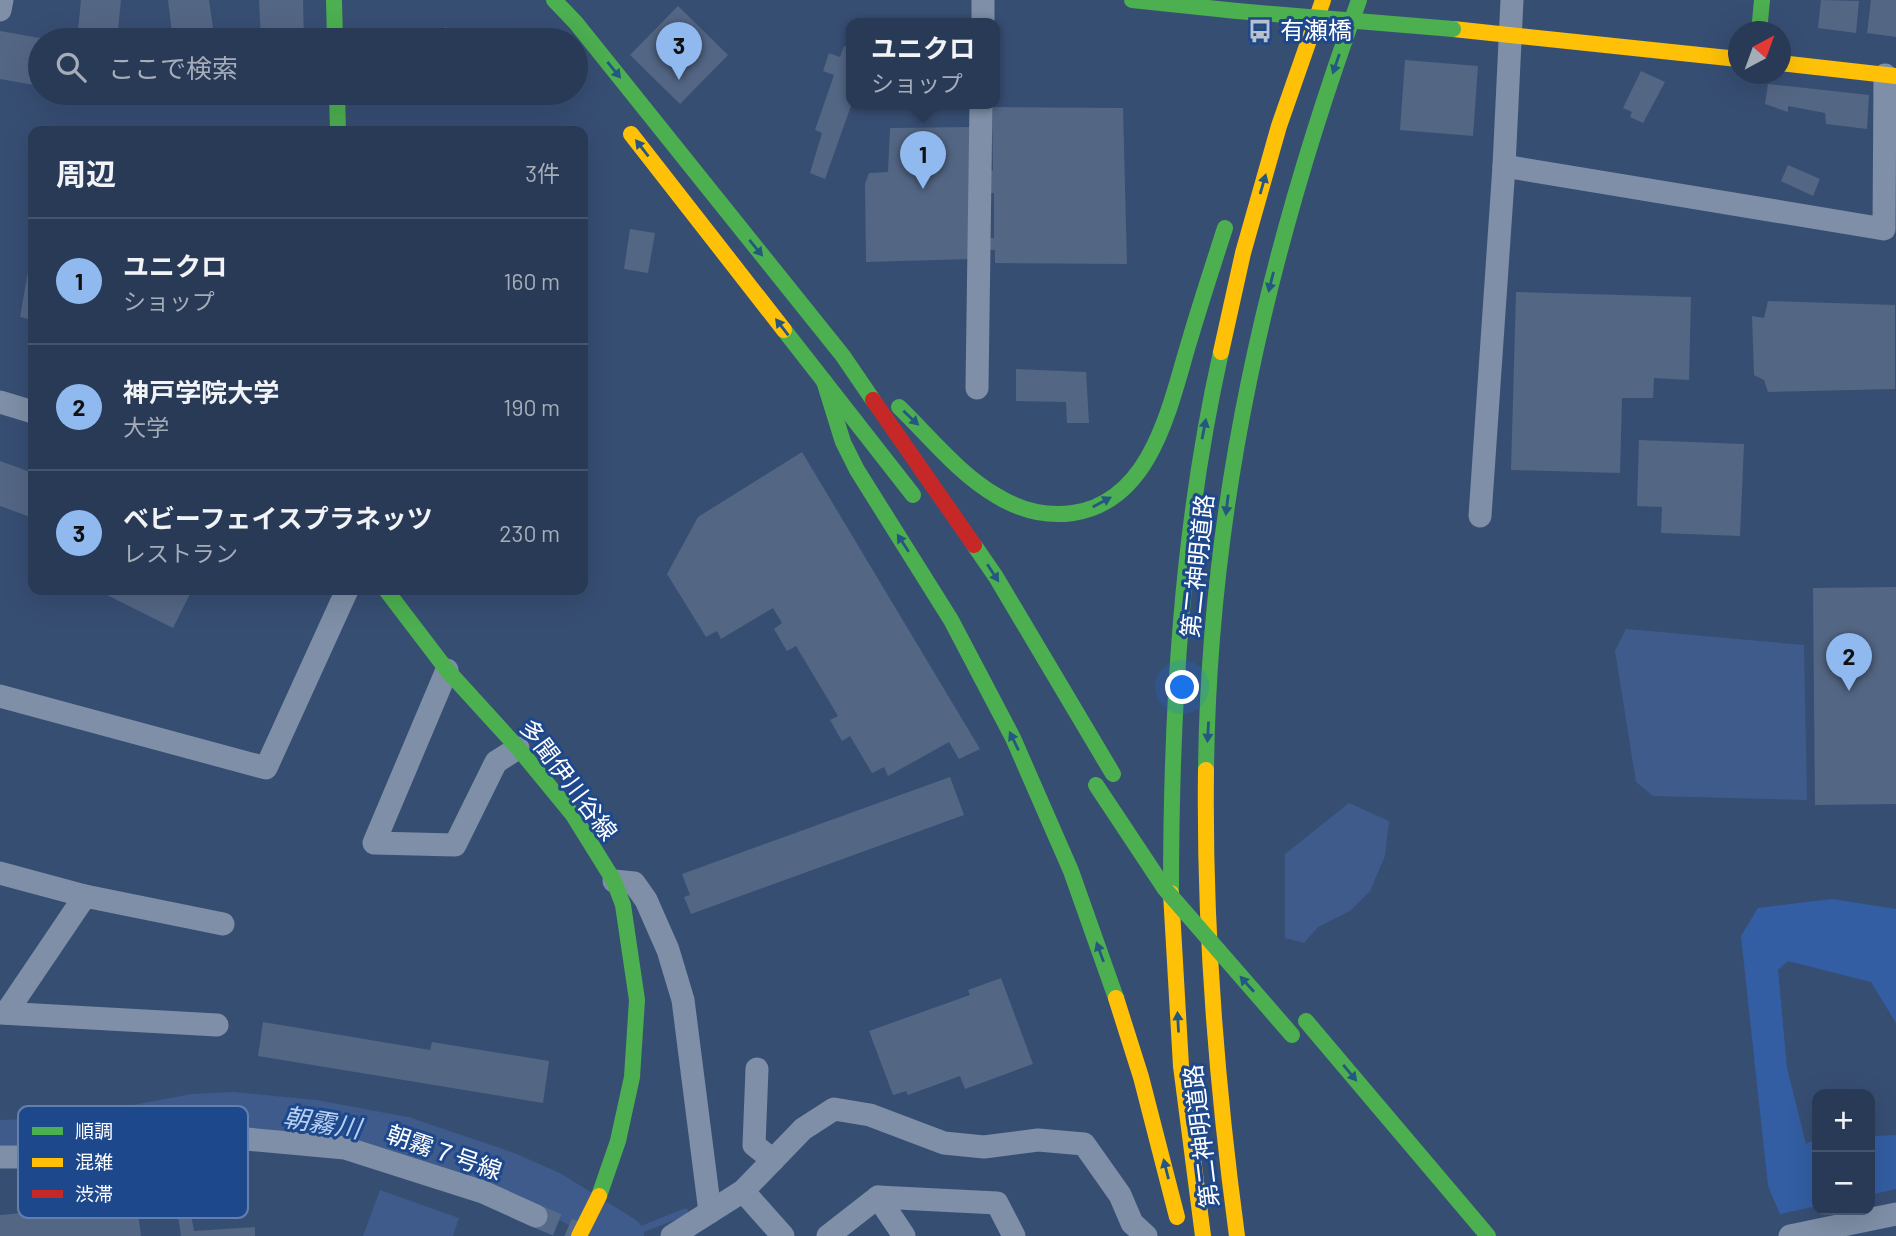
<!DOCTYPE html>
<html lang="ja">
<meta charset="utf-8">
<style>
:root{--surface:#293a56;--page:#31415c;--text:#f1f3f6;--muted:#a5adb9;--line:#45546c;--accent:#90b9f0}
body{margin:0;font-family:Barlow,"Noto Sans JP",sans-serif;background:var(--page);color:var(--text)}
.controls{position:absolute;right:21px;bottom:21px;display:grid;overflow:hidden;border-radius:14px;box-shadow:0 7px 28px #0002}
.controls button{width:63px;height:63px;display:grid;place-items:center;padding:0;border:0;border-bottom:2px solid var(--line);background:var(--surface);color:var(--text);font:35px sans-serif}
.compass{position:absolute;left:1728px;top:21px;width:63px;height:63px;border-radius:50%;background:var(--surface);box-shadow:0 7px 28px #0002;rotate:41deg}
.you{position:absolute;left:1183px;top:688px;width:24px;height:24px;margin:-18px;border:5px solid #fff;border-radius:50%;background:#1a73e8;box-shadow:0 0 0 10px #1a73e833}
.badge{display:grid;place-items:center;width:46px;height:46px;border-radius:50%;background:var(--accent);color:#111;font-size:23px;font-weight:700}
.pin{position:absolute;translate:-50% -58px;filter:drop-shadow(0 2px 4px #0008)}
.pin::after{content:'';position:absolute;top:37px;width:24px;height:21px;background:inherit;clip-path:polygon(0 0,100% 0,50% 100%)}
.popup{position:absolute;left:846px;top:18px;width:154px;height:91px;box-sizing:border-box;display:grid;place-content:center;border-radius:14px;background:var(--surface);filter:drop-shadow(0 2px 5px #0005);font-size:23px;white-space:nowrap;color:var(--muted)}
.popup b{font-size:26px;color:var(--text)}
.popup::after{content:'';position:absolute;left:50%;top:100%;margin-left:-14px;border:14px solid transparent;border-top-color:var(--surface)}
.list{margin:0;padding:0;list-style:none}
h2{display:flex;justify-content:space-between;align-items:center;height:91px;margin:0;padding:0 28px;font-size:30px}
h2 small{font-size:23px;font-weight:400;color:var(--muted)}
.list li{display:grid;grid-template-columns:46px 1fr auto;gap:21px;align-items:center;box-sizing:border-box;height:126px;padding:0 28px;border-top:2px solid var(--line)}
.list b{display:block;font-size:26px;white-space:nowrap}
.list p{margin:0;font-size:23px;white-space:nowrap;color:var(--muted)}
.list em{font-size:23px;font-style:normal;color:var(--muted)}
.icon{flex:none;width:38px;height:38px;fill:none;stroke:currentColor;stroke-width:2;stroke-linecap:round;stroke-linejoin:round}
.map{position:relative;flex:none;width:1896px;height:1236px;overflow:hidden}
.search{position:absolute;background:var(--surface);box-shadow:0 7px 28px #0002;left:28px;top:28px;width:560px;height:77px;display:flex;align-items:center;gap:18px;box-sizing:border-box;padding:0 24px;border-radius:38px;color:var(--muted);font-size:26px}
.panel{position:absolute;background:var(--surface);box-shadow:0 7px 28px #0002;left:28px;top:126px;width:560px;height:469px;border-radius:14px}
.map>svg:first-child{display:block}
.green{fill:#335ea3}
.water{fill:#3e5b8c}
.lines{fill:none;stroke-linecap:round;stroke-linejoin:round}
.stream{stroke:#3e5b8c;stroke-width:7}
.river{stroke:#3e5b8c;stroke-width:40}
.building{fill:#536684}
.street-tunnel{stroke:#556988;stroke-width:23;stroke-dasharray:23 11;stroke-linecap:butt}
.street{stroke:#7e8fa7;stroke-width:23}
.fast{stroke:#4caf50;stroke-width:16}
.slow{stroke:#ffc107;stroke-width:16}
.jam{stroke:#c62828;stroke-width:16}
.fast-bridge{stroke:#4caf50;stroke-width:16}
.slow-bridge{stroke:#ffc107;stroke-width:16}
.oneway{fill:#255783}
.labels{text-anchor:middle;stroke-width:6;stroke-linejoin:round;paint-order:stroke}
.poi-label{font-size:24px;fill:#fff;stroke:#1e488c;text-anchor:start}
.street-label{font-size:24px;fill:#fff;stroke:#1e488c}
.water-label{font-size:26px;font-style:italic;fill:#b7cff3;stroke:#1e488c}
.key{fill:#1e488c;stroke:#627fae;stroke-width:2}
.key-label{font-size:19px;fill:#fff}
</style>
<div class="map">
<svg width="1896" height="1236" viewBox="0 0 1896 1236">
<rect width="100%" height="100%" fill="#374e73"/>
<g class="green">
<polygon points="1832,899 1896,909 1896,1023 1871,982 1788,961 1778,970 1787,1068 1806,1144 1817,1138 1817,1206 1780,1214 1768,1186 1741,936 1758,908"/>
<polygon points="1870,1133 1876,1136 1896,1135 1896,1189 1870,1195"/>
</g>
<g class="water">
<polygon points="1626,629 1804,645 1807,800 1653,796 1636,782 1615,651"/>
<polygon points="1349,803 1389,821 1385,856 1370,891 1350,911 1318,927 1304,943 1285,938 1285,854"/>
<polygon points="380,1190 459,1218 453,1236 363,1236"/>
</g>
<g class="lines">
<polyline class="stream" points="625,1236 685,1212"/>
<polyline class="river" points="0,1140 72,1137 194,1114 232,1112 314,1120 405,1137 508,1172 551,1191 624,1236"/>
</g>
<g class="building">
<polygon points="81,0 121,0 117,40 77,40"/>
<polygon points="168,0 209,0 213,28 172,34"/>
<polygon points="259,0 303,0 304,40 261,40"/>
<polygon points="1821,0 1859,1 1856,33 1818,28"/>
<polygon points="1871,0 1896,0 1896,37 1867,33"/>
<polygon points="678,6 728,55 680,104 630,55"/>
<polygon points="446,27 453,40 428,40 427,37"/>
<polygon points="0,31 40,38 40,86 0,79"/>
<polygon points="844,46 851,49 852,103 825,179 810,173 822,133 815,130 834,75 823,71 829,53 840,57"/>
<polygon points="1405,60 1478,66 1473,136 1400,130"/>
<polygon points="1641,71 1665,82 1643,123 1630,117 1632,112 1623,108"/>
<polygon points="1768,84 1869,95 1867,129 1826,124 1825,113 1788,106 1788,112 1765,104"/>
<polygon points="992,107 1123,108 1127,264 995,263 995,250 988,250 988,238 994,238 994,193 987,193 987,170 993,170"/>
<polygon points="970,127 971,259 866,262 865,184 869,173 888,172 890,128"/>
<polygon points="1788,165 1820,179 1813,196 1781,181"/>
<polygon points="630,229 655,233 648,273 624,269"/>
<polygon points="32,249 33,249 33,320 20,317"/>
<polygon points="1516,292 1691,297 1689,380 1654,378 1653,398 1622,398 1620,473 1511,470"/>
<polygon points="1768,301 1895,305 1895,389 1768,392 1764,380 1754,375 1752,316 1764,318"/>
<polygon points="1016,369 1086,372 1089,423 1067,423 1066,402 1016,401"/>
<polygon points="1639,440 1744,444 1740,536 1661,533 1662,507 1637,506"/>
<polygon points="802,452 980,749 959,759 949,742 888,776 884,767 872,773 850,736 842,741 830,720 838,716 796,646 787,651 774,629 782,623 773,608 721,639 717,631 706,637 667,574 698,517"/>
<polygon points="0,461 33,473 33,518 0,506"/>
<polygon points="1896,587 1896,804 1815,805 1813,588"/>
<polygon points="97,590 192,590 173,628"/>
<polygon points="950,777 964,815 691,914 684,897 690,895 682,874"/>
<polygon points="1001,978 1033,1064 965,1089 960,1076 908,1095 906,1091 893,1095 869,1031 970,995 968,990"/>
<polygon points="263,1022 430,1050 432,1042 549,1061 543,1103 258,1056"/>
<polygon points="187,1192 194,1231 255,1227 255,1236 181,1236 177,1210 139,1213 137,1205 141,1236 0,1236 0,1215 136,1202"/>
</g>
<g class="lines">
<polyline class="street-tunnel" points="536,1216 584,1236"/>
<g class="street">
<polyline points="0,10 2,0"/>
<polyline points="983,23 983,0"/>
<polyline points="1504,166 1884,229 1885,75"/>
<polyline points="977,388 981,103"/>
<polyline points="0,402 33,412"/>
<polyline points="1480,516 1504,166 1512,0"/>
<polyline points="447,670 374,843 455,845 496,762 518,748"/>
<polyline points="0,696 266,768 347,590"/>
<polyline points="0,873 85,896"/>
<polyline points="614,881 634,883 646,900 668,950 683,1000 710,1212"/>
<polyline points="0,1013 217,1025"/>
<polyline points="6,1013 85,896 223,924"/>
<polyline points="757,1069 754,1145 773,1160"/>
<polyline points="0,1157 66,1157 213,1136 345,1148 483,1192 536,1216"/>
<polyline points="743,1191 783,1236"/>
<polyline points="878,1197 904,1236"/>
<polyline points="672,1236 743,1191 803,1129 834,1109 870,1115 944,1143 984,1147 1038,1140 1084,1144 1120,1195 1132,1223 1146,1236"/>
<polyline points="828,1236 878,1197 997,1203 1014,1236"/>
<polyline points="1790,1236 1896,1214"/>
</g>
<g class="fast">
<polyline points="334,0 335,40"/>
<polyline points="554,0 576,23 843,356 873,400"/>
<polyline points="1132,0 1237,11"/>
<polyline points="1759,32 1762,0"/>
<polyline points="337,93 338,131"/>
<polyline points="784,330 913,495"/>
<polyline points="824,381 843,442 857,470 951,620 1013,738 1071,871 1116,998"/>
<path d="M899,407C930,437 959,474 997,496C1020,510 1045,517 1073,513C1153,501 1170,404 1190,339C1201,302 1213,265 1225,228"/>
<polyline points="974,545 996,577 1113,774"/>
<polyline points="386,590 447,670 518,748 573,815 614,881 623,905 637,1000 632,1077 618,1141 599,1196"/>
<path d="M1206,770C1209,502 1268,251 1359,0"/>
<path d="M1171,893C1171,712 1181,530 1221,352"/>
<polyline points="1306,1021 1488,1236"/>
</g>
<g class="slow">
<polyline points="1453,29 1738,59"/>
<polyline points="1780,63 1896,76"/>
<polyline points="631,134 784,330"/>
<polyline points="1221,352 1243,253 1279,126 1323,0"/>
<path d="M1206,770C1204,927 1216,1081 1237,1236"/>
<polyline points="1171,893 1181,1066 1203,1236"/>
<polyline points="1116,998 1141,1077 1177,1217"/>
</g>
<polyline class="jam" points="873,400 974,545"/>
<g class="fast-bridge">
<polyline points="1237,11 1453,29"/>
<polyline points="1096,785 1165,889 1292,1035"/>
</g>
<polyline class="slow-bridge" points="579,1236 599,1196"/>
</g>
<defs><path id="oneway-solid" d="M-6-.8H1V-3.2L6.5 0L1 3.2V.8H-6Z" transform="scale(1.75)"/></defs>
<g class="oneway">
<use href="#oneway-solid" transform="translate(1336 64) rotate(109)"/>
<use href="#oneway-solid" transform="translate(614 70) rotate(51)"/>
<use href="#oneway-solid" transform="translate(642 148) rotate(-128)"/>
<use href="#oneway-solid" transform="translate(1263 184) rotate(-74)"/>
<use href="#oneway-solid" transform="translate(756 248) rotate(51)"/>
<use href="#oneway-solid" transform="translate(1271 282) rotate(104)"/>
<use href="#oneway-solid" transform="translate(782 327) rotate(-128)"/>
<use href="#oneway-solid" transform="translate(911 418) rotate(43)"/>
<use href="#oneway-solid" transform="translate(1204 429) rotate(-79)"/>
<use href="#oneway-solid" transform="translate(1102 502) rotate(-28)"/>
<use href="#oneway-solid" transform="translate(1227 505) rotate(97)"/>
<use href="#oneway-solid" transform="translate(903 543) rotate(-123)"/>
<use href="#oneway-solid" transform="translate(993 573) rotate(57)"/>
<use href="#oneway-solid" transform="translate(1208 732) rotate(93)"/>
<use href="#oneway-solid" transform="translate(1014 741) rotate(-116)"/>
<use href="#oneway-solid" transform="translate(1100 952) rotate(-110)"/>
<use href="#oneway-solid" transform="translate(1247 984) rotate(-132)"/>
<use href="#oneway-solid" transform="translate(1178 1022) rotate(-93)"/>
<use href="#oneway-solid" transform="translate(1350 1073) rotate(50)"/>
<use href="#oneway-solid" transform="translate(1166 1169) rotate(-104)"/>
</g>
<defs>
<g id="bus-bare" transform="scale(1.89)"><path d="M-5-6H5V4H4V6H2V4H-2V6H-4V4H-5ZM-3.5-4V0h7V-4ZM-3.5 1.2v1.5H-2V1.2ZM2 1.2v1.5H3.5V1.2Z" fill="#b9c1ce" stroke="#1e488c" stroke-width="2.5" paint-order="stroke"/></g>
</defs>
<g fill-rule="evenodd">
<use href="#bus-bare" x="1260" y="31"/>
</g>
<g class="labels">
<g class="poi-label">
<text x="1280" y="39">有瀬橋</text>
</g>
<g class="street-label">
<text transform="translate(1198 566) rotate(-84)" y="8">第二神明道路</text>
<text transform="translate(568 780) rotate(53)" y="8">多聞伊川谷線</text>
<text transform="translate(1202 1136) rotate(-97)" y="8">第二神明道路</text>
<text transform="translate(444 1153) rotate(19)" y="8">朝霧７号線</text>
</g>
<g class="water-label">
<text transform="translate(322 1123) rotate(9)" y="9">朝霧川</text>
</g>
</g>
<rect x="18" y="1106" width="230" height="112" rx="10" class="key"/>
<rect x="32" y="1127" width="31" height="8" fill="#4caf50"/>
<rect x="32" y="1158" width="31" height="9" fill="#ffc107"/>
<rect x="32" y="1190" width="31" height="8" fill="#c62828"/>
<g class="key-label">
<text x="75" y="1138">順調</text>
<text x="75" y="1169">混雑</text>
<text x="75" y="1201">渋滞</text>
</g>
</svg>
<div class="controls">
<button>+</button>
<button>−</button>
</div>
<svg class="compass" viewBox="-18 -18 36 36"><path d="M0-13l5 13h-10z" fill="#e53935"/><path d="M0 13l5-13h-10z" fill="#a5adb9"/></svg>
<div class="you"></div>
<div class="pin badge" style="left:923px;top:189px">1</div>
<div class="popup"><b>ユニクロ</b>ショップ</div>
<div class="pin badge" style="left:1849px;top:691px">2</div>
<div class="pin badge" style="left:679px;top:80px">3</div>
<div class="search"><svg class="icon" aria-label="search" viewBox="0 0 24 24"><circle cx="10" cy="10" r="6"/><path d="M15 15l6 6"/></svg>ここで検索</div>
<section class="panel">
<h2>周辺<small>3件</small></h2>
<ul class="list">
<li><span class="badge">1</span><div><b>ユニクロ</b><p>ショップ</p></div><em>160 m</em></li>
<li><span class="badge">2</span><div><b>神戸学院大学</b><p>大学</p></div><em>190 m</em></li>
<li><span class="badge">3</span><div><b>ベビーフェイスプラネッツ</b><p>レストラン</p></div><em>230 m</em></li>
</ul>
</section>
</div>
